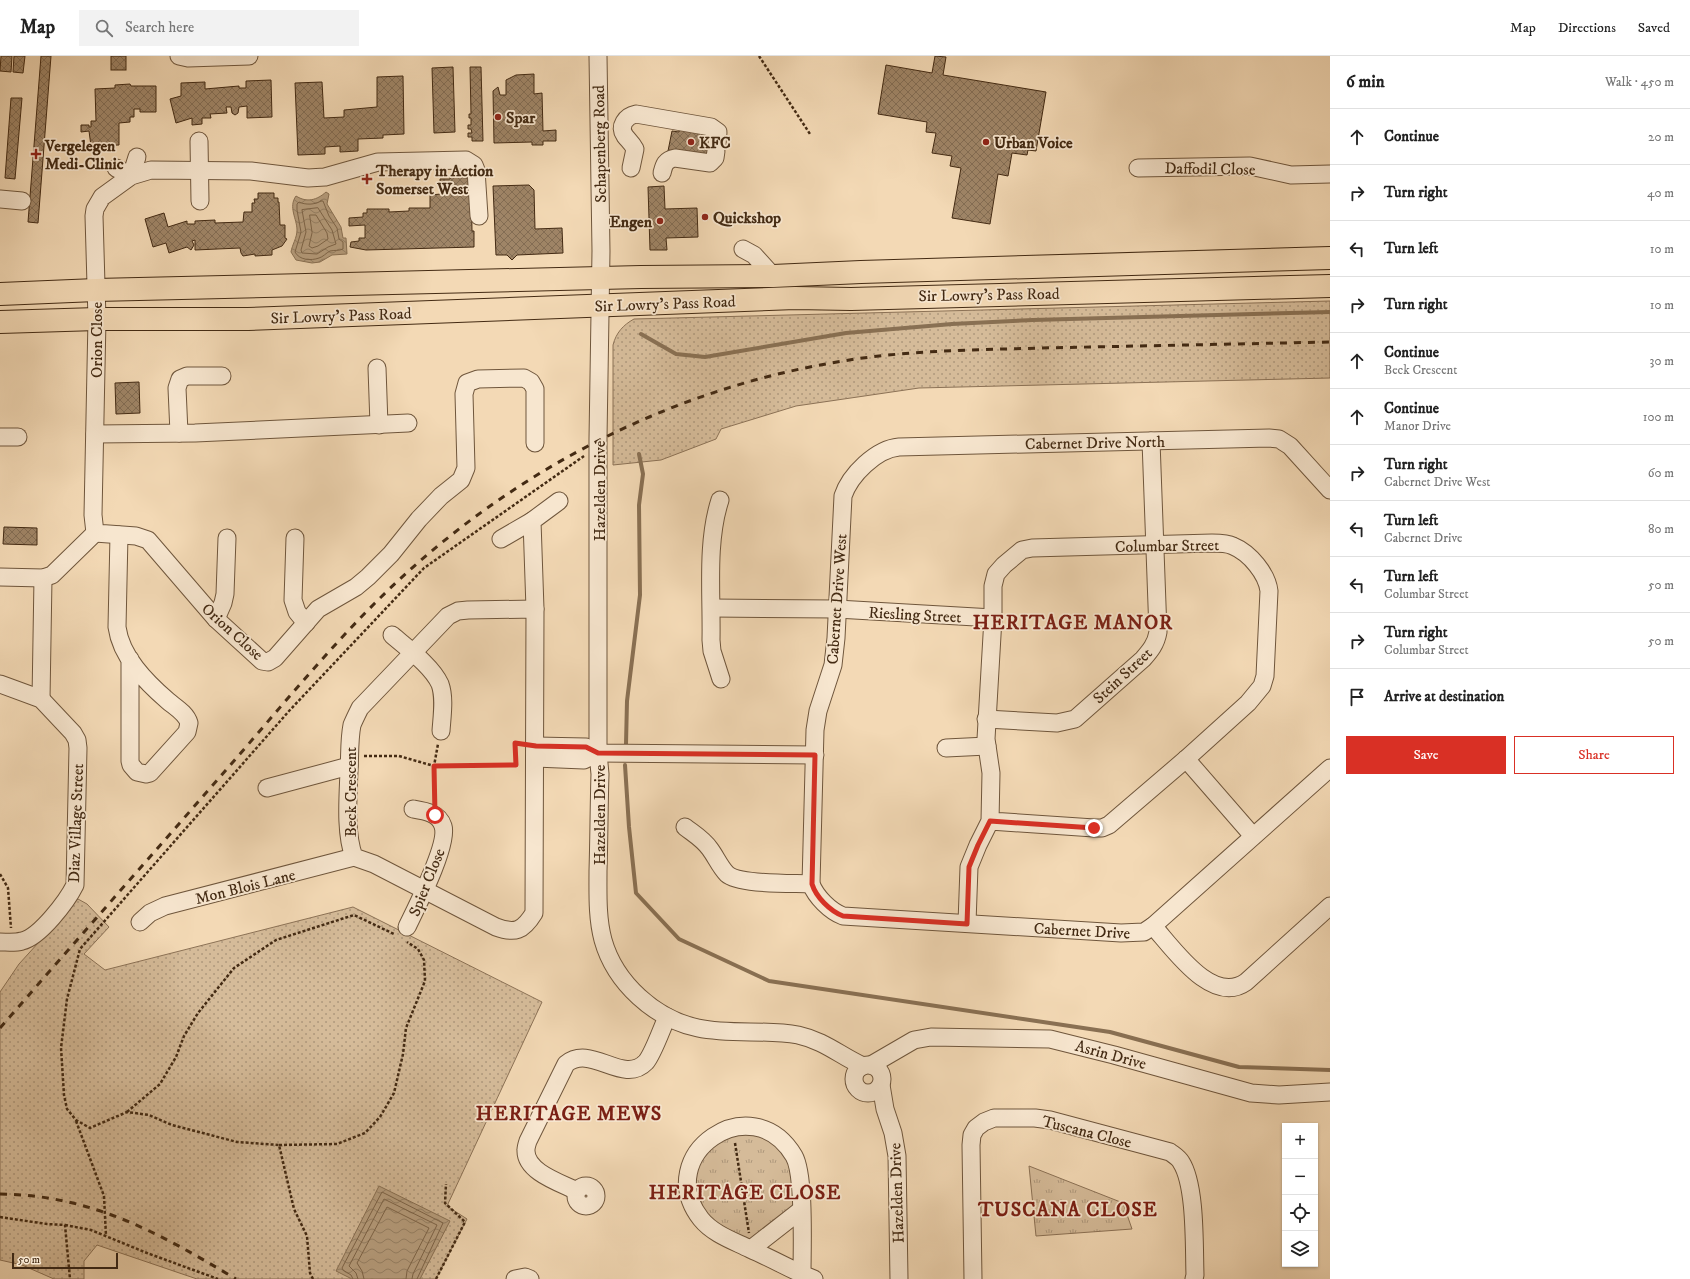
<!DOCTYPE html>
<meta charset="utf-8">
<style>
:root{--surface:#fff;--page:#f2f2f2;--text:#222;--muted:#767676;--line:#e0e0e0;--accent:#d93025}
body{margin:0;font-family:"IM FELL DW Pica",serif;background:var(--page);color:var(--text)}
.controls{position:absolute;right:12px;bottom:12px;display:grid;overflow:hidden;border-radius:0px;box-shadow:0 1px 3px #0004}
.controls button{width:36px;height:36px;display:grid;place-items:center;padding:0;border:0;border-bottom:1px solid var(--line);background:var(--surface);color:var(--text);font:20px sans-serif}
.scale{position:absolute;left:12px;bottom:10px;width:106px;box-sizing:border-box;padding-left:4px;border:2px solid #432a13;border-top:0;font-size:11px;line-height:14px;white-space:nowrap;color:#432a13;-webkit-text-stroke:3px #f7e6cf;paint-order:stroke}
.stop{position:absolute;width:12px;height:12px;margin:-9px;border:3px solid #d93025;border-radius:50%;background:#fff}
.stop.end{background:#d93025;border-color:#fff;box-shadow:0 1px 4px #0008}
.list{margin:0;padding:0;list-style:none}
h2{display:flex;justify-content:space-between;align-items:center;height:52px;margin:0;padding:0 16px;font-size:17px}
h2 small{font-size:13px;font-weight:400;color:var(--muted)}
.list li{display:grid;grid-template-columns:26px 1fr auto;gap:12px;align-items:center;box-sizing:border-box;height:56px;padding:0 16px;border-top:1px solid var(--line)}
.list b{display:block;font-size:15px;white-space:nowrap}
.list p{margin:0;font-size:13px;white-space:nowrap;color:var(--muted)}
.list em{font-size:13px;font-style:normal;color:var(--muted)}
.actions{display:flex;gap:8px;padding:12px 16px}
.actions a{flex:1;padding:9px 0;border:1px solid var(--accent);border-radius:0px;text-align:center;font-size:14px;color:var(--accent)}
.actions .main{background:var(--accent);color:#fff}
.icon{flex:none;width:22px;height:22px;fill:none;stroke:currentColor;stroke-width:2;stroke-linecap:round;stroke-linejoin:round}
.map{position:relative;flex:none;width:1330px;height:1223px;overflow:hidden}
header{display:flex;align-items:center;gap:24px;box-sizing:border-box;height:56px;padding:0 20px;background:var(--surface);border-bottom:1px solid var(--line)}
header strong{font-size:19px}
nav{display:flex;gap:22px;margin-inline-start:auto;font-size:14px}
.search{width:280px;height:36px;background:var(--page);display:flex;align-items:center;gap:10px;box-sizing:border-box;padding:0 14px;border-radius:0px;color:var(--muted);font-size:15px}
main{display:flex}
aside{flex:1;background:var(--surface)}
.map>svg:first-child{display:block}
.grass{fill:url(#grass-dots);stroke:#8c7256}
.park{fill:url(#park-tufts);stroke:#8c7256}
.water{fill:url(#water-waves);stroke:#897053}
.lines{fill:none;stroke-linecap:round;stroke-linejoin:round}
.shore{stroke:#7d6448;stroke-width:1}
.stream{stroke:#897053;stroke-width:4}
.building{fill:url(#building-cross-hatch);stroke:#432a13}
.minor-casing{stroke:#6f563c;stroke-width:19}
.major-casing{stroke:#432a13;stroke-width:24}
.path{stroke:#432a13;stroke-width:2.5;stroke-dasharray:3 2;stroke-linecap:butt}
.minor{stroke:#f7e6cf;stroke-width:17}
.major{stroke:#f3d9b5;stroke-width:22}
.rail{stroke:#432a13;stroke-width:3;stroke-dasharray:7 7;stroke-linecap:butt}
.route{stroke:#d93025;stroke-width:5}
.poi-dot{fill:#8f2418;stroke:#f7e6cf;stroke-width:1.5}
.labels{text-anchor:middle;stroke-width:3.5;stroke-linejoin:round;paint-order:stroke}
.poi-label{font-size:16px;font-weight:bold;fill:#432a13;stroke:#f7e6cf;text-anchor:start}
.street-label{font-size:16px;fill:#432a13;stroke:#f7e6cf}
.district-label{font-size:20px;font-weight:bold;letter-spacing:1px;fill:#7a1f14;stroke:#f7e6cf}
</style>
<header>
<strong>Map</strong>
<div class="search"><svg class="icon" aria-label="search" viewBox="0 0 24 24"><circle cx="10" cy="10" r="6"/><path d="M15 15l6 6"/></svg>Search here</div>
<nav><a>Map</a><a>Directions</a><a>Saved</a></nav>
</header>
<main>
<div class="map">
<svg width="1330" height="1223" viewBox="0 0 1330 1223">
<defs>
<pattern id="grass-dots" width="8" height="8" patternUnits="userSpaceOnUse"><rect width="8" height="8" fill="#d5bb99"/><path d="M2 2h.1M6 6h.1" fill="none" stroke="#ae987c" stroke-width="1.8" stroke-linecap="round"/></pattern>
<pattern id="park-tufts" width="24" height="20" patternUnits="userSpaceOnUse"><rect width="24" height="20" fill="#d5bb99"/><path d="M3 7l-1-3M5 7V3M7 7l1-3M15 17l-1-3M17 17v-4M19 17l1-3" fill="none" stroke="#ae987c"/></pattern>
<pattern id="water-waves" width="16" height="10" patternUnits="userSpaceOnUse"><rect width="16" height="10" fill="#b79e7e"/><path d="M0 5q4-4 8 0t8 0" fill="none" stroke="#968166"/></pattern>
<pattern id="building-cross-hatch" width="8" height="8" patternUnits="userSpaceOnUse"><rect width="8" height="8" fill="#9f8567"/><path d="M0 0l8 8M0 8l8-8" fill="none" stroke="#836d54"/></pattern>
</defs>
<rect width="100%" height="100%" fill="#f3d9b5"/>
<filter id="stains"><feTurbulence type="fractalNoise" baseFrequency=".005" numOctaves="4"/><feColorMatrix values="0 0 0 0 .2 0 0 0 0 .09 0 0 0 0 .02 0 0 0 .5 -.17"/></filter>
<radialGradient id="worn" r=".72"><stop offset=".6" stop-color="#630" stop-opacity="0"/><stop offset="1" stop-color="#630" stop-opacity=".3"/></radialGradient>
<g class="grass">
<path d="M1330,245V322L919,332L796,350L721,373L716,383L661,404L613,409V289C616,277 623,269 634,263Z"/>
<polygon points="78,843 87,848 109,871 84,898 105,914 353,851 542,946 447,1150 467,1163 436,1223 197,1223 97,1189 84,1205 84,1223 54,1223 22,1209 0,1204 0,936 19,908"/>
</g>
<g class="park">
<polygon points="737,1066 789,1087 805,1149 754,1188 706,1165 692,1143 691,1114"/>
<polygon points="1029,1110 1123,1147 1132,1173 1036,1180"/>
</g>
<g class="water">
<path d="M326,136L329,138L327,148L341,171L343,182H346L347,198L332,199L320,206L312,207L296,204L291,196C292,189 297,182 297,174C297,163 288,151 296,140C307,147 317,144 326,136Z"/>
<polygon points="379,1130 450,1165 420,1223 352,1223 336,1215"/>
</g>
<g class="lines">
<g class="shore">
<path d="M321,145H323L329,160L337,172L339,183L343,186V193C339,195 334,194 330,195C326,197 323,201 319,202C311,205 299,204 295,196L301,176L297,154V148L299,146C305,149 315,149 321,145Z"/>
<polygon points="318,152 332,174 336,188 328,191 317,198 302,197 301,194 306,176 302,154"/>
<polygon points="310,159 316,159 327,177 328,183 318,190 312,192 309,190 312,177"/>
<polyline points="353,1223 351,1219 343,1214 342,1212 382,1136 443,1167 417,1223"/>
<polyline points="358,1223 356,1217 349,1210 384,1143 437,1169 413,1218 412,1223"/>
<polyline points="364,1223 362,1215 357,1207 387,1151 429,1172 407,1215 406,1223"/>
</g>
<g class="stream">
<polyline points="641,278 676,298 705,301 846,277 952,268 1033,264 1330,256"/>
<polyline points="626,688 627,645 640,539 639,449 643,418 639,398"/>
<polyline points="625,709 629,771 636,837 679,883 769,925 1110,976 1239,1011 1330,1014"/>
</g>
</g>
<g class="building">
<polygon points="1,0 12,0 11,16 0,15"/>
<polygon points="14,0 25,0 23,17 13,16"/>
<polygon points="41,0 51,0 38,167 28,166"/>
<rect x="111" y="0" width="15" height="14"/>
<polygon points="935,0 946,1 943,19 1046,36 1036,95 1028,94 1027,99 1012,97 1008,120 998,118 990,168 952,162 961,112 950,110 952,100 932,97 936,77 926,76 927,66 878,58 886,9 932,17"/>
<polygon points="453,11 455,76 434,77 432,12"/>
<polygon points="470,11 481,11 483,85 472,85 472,81 468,81 468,77 472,77 471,73 468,73 468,69 471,69 471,62 469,62 469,58 471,58"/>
<polygon points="534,18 534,38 542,37 543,75 556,74 556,85 543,85 543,89 532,89 532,86 494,87 493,35 498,31 500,39 506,39 506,24 516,19"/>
<polygon points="403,20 404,78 383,79 383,82 358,83 358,95 340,96 340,90 325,91 325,98 298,99 295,27 322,26 324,62 344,61 344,54 377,51 377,21"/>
<polygon points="271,24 272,61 247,62 247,50 239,51 238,57 235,59 232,57 231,51 226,51 227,57 210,58 211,62 202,62 202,68 192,69 192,62 176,67 170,43 181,40 181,27 205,26 205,33 239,30 239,32 246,32 246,25"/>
<polygon points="130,28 131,30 156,30 156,56 140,56 140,53 134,53 134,61 130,61 130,66 119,67 119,89 91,90 89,75 81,76 81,69 89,69 89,71 91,71 91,65 96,65 95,33 115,32 115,29"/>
<polygon points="11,42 22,42 15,123 5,122"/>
<polygon points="680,71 707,76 706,84 712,85 709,102 668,95 672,75 679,76"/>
<polygon points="450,121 471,122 472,175 474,175 474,191 366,194 350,191 351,186 359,185 359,182 365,182 365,169 349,170 349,162 363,161 363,157 367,157 367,153 389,153 389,156 409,155 409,152 430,152 430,139 441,138 440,123 450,123"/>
<polygon points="529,129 534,134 535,173 562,172 563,197 517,199 512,204 507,199 496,199 493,130"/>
<polygon points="664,130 665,153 697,152 698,181 666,182 667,194 650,194 648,131"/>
<polygon points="258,137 274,137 274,142 278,142 278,146 279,146 280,169 285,169 285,182 287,183 282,190 272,194 272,199 255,200 255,198 243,200 241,197 240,192 195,194 195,184 192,185 194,189 191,194 187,191 169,197 166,187 153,191 145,163 164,157 168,171 187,165 187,168 195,168 195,165 215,164 215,167 243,166 244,156 252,156 252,147 255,147 254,143 258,143"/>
<polygon points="139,326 140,357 116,358 115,327"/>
<polygon points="4,471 37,472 37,489 3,488"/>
</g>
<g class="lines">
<g class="minor-casing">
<g id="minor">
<polyline points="179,0 188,2 249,0"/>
<path d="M598,0L601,195L598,383V697L600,718C599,750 599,782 598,815C598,837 597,862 603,884C615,927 655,963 698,972C731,979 765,973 798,979C825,985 839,999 863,1010"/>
<polyline points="199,85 200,145"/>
<polyline points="116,112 131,120 137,101"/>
<path d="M631,112L635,93C632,87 628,84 625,80C618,70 626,60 636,58L711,71L718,76L717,89"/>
<polyline points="1138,112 1250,110 1291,119 1330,118"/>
<path d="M662,117C664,109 665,104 675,102L710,107L715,102L716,95"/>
<polyline points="0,143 22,145"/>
<polyline points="479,160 476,114 474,109 466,104 378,106 325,121 308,122 251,115 151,114 131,120 102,141 95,153 94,160 97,263 93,459 95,477 136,480 148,484 216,563 262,605 268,606 275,602 318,553 356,531 368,521 391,498 419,463 441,440 461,424 466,412 464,338 467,327 478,323 524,322 531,326 535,333 535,387"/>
<polyline points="743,193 754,199 773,220"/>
<polyline points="377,312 379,369"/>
<polyline points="179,377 177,332 180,323 187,320 222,320"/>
<polyline points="95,378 195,377 408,367"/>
<polyline points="0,381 18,381"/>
<path d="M1330,434L1290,390L1279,383L1269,382L899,391C876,393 850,419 843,440L836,582L833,609L818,655L815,674L811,828C816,841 830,855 843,860L1121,877L1144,876L1153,870L1330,712"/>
<path d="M720,444C706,487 712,539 711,584L712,595L721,623"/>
<path d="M119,479L117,571C121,601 146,626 168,645C175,651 186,657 189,667L187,676L150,717L146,718L137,716L131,709L130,705V603"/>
<polyline points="295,482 293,544 297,556 306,567"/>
<polyline points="501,483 532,465"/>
<polyline points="0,521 43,522 52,519 95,477"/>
<polyline points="712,552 837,553 993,562"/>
<path d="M535,553L534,857C523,875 515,878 496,871L374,808L354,801C345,777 348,742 349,715C350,700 349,684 352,669C354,664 357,658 360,652L448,560L458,555L468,554Z"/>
<polyline points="535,553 532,465 559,445"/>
<polyline points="216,563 223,547 225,538 227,482"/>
<path d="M392,579C407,592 432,610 440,628C445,642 442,660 441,675"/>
<path d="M0,628L41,643L73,677L77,684L78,692L75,829C67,845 40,881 22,885C15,887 7,886 0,886"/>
<polyline points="41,643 43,522"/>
<path d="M986,663L1057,667L1075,663L1143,603C1150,595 1156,588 1158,576L1151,385"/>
<polyline points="536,690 586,691 598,697 815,699"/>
<polyline points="946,692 987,690"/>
<polyline points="535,702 584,704 598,697"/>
<polyline points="1186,703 1253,780"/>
<polyline points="267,732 349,710"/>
<path d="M685,771C694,778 703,783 710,793C716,801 720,811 727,818C739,829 794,827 811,828"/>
<polyline points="140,866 150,857 165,850 354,801"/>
<path d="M967,867L969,811L978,789L990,765L991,717L986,683L993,562V530L996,518L1004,509L1022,494L1032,492L1212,487C1219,487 1227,487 1233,490C1250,497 1267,518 1269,535L1265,620L1262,630L1248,647L1186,703L1109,769L1102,772H1094L990,765"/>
<path d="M1153,870C1173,892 1212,950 1246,926L1330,850"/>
<path d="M407,871C416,852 449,788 443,770C439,757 425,755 413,753"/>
<polyline points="871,1009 914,984 931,981 1050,983 1114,999 1251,1037 1279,1039 1330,1036"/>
<circle cx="868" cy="1023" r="14"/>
<polyline points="881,1029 885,1053 893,1077 897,1100 899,1223"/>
<circle cx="586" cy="1140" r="10"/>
<path d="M577,1135C561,1127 525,1116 526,1094C526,1092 527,1088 528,1085L566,1008C591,987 623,1030 646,1006C653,998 662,972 667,961"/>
<polyline points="751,1193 801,1154"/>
<path d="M802,1218C802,1193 805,1119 794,1100C752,1029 651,1099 701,1163C713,1178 734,1185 750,1193C768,1201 785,1210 802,1218L814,1223"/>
<polyline points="515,1223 525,1221 530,1223"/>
<path d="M973,1223L971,1089L972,1079L976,1072L984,1066L994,1062H1035L1050,1064L1170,1096C1174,1099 1179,1102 1181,1106C1196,1129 1194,1190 1195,1219L1194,1223"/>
</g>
</g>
<g class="major-casing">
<g id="major">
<polyline points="0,238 96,234 641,221 773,220 861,216 1330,202"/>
<polyline points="0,266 97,263 248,263 795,242 851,243 1330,230"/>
</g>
</g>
<g class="path">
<polyline points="759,0 810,78"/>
<polyline points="364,700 399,700 434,710 438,688"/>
<polyline points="435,743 434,710 516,709 515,687 521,688"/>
<polyline points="0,818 8,832 11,872"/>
<polyline points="127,1056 160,1028 176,1001 184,980 198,957 234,912 276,884 354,859 394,878"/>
<polyline points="76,1065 104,1140 106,1180"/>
<polyline points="735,1087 749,1177"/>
<polyline points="279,1089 337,1088 365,1077 380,1061 394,1037 403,998 406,972 425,925 424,904 418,893 407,886"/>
<polyline points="0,1161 47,1168 65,1169 70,1223"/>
<polyline points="65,1169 91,1174 147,1197 218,1223"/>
<polyline points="313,1223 310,1217 307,1180 294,1153 279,1089 237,1086 172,1069 149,1059 127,1056 90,1072 76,1064 67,1053 64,1039 61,992 67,943 80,893 289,655 424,512 584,400"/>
<polyline points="436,1223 465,1166 445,1147 446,1128"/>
</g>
<use href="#minor" class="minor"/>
<use href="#major" class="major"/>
<g class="rail">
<path d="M0,972C75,886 151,800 226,714C275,658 323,599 375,547C502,420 666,333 843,305C909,294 976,294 1042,292C1138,290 1234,288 1330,286"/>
<path d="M0,1138C92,1139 159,1177 236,1223"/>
</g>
</g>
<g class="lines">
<path class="route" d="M435,759L434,710L516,709L515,687L536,690L586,691L598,697L815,699L812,828C816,841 830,855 843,860L967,868L969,811L978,789L990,765L1094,772"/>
</g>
<g class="poi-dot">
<circle cx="498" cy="61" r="4"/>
<circle cx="691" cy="86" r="4"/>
<circle cx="986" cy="86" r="4"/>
<path d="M34 92h4v4h4v4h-4v4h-4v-4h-4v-4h4z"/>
<path d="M365 117h4v4h4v4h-4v4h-4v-4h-4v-4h4z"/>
<circle cx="705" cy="161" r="4"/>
<circle cx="660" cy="165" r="4"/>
</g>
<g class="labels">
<g class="poi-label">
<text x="506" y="67">Spar</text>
<text x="699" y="92">KFC</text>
<text x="994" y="92">Urban Voice</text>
<text x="45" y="95">Vergelegen<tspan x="45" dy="18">Medi-Clinic</tspan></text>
<text x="376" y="120">Therapy in Action<tspan x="376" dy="18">Somerset West</tspan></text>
<text x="713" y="167">Quickshop</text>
<text x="652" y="171" text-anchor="end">Engen</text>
</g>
<g class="street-label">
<text transform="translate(599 88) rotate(-91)" y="6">Schapenberg Road</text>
<text transform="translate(1210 112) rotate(1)" y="6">Daffodil Close</text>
<text transform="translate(989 238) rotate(-1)" y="6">Sir Lowry's Pass Road</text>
<text transform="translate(665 247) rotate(-2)" y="6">Sir Lowry's Pass Road</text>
<text transform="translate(341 259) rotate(-2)" y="6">Sir Lowry's Pass Road</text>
<text transform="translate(96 284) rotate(-90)" y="6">Orion Close</text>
<text transform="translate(1095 386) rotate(-1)" y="6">Cabernet Drive North</text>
<text transform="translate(599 435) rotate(-90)" y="6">Hazelden Drive</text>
<text transform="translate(1167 489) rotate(-1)" y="6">Columbar Street</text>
<text transform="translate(836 543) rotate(-86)" y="6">Cabernet Drive West</text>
<text transform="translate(915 558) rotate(3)" y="6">Riesling Street</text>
<text transform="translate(233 575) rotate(42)" y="6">Orion Close</text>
<text transform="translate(1122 619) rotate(-43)" y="6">Stein Street</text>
<text transform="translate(350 736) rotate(-90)" y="6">Beck Crescent</text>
<text transform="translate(599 759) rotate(-90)" y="6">Hazelden Drive</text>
<text transform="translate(75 767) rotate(-88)" y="6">Diaz Village Street</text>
<text transform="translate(426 826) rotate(-68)" y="6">Spier Close</text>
<text transform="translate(245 830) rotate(-14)" y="6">Mon Blois Lane</text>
<text transform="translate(1082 874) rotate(3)" y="6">Cabernet Drive</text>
<text transform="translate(1111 998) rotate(15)" y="6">Asrin Drive</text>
<text transform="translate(1087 1075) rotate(14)" y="6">Tuscana Close</text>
<text transform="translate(896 1137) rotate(-92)" y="6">Hazelden Drive</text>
</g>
<g class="district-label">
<text x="1073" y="573">HERITAGE MANOR</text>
<text x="569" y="1064">HERITAGE MEWS</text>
<text x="745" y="1143">HERITAGE CLOSE</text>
<text x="1068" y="1160">TUSCANA CLOSE</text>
</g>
</g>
<rect width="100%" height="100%" filter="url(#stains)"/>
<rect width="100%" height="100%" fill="url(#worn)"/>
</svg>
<div class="controls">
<button>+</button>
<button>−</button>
<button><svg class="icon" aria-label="locate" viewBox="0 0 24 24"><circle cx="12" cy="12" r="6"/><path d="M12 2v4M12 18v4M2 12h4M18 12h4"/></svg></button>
<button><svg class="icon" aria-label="layers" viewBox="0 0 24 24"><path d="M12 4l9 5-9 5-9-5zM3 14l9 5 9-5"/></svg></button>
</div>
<div class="scale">50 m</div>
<div class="stop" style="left:435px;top:759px"></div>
<div class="stop end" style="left:1094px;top:772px"></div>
</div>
<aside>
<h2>6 min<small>Walk · 450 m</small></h2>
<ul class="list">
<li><svg class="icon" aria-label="ahead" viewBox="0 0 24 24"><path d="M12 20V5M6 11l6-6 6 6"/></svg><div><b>Continue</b></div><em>20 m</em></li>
<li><svg class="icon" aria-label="right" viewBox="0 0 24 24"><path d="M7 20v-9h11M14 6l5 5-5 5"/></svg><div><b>Turn right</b></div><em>40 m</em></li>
<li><svg class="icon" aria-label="left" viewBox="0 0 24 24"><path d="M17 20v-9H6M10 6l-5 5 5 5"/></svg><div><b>Turn left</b></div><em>10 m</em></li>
<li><svg class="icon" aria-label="right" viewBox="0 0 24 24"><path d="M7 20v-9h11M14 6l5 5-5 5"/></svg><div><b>Turn right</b></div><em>10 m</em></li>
<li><svg class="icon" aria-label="ahead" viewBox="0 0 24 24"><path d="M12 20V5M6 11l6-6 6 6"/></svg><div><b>Continue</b><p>Beck Crescent</p></div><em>30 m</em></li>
<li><svg class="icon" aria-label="ahead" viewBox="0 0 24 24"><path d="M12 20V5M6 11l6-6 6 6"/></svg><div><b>Continue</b><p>Manor Drive</p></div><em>100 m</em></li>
<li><svg class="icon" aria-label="right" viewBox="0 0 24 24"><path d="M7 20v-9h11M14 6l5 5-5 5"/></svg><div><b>Turn right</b><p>Cabernet Drive West</p></div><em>60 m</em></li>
<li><svg class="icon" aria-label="left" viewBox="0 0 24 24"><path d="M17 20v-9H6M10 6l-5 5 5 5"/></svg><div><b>Turn left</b><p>Cabernet Drive</p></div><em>80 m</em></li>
<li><svg class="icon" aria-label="left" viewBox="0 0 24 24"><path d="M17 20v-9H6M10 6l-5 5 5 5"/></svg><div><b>Turn left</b><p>Columbar Street</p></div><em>50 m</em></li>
<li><svg class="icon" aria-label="right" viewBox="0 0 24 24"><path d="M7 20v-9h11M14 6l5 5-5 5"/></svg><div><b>Turn right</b><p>Columbar Street</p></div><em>50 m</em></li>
<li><svg class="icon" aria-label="arrive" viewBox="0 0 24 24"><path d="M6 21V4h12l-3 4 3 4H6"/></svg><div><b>Arrive at destination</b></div></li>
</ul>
<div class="actions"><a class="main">Save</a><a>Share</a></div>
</aside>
</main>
